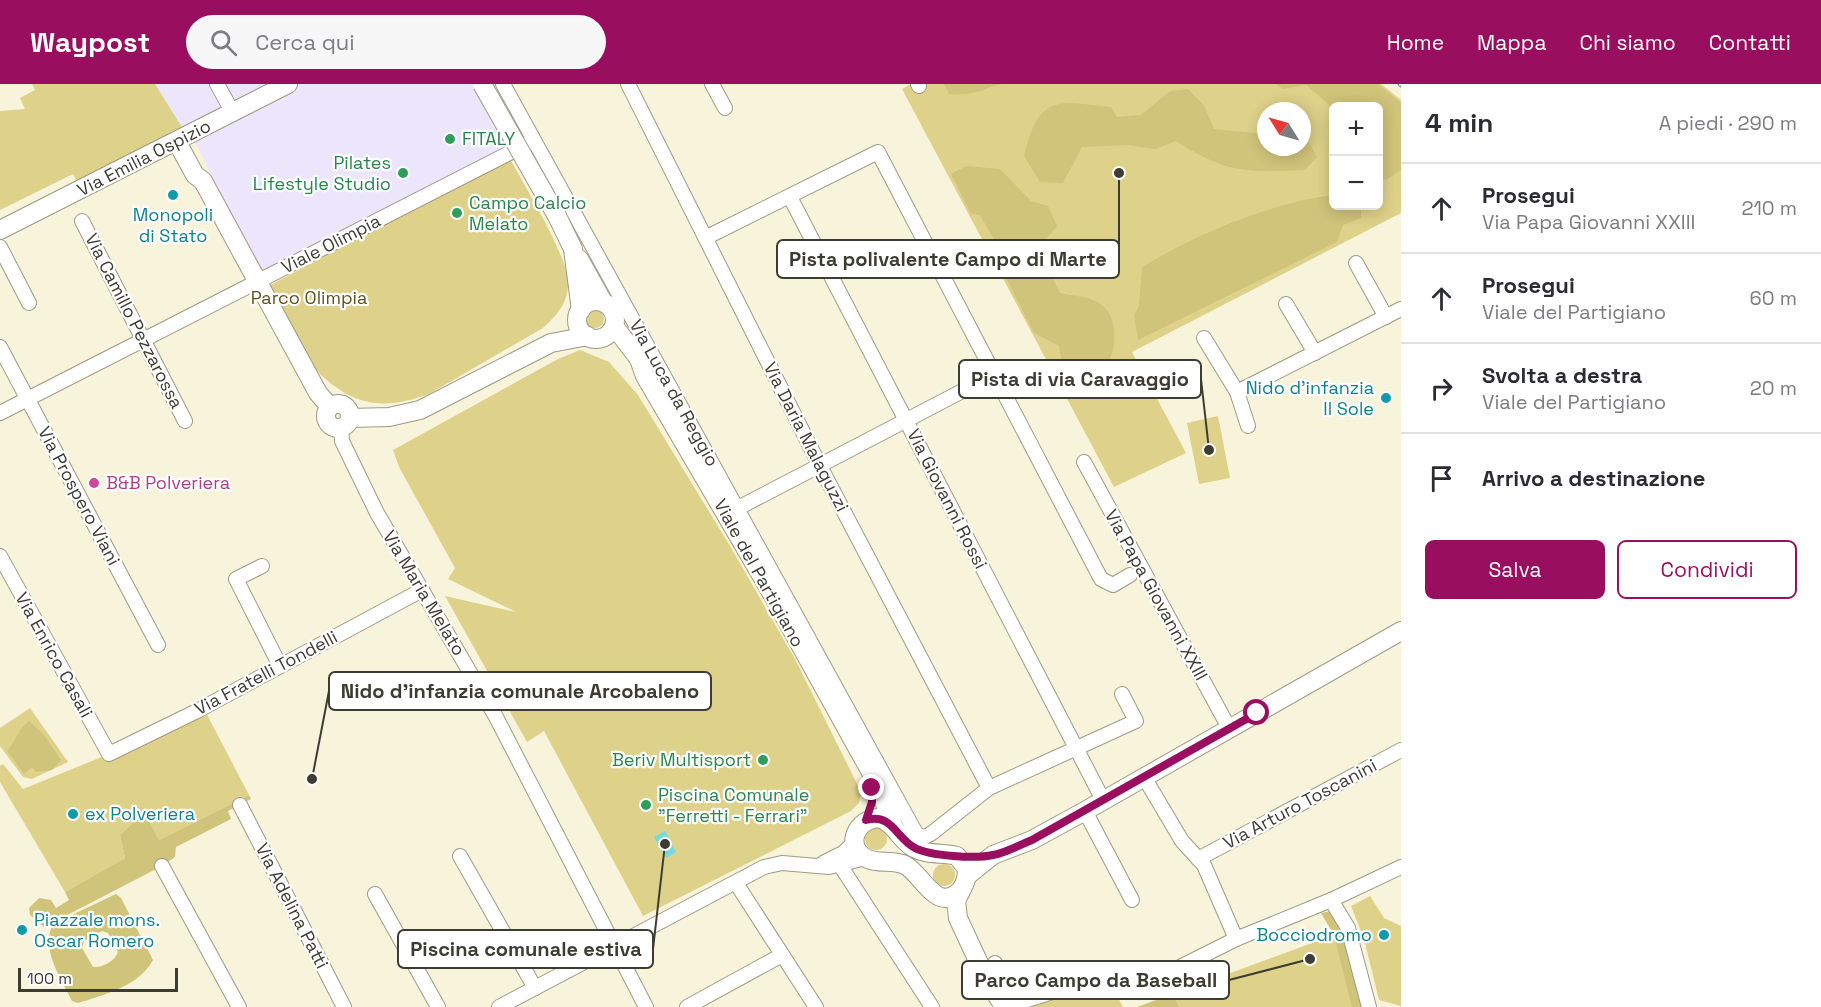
<!DOCTYPE html>
<html lang="it">
<meta charset="utf-8">
<style>
:root{--surface:#fff;--page:#f7f7f7;--text:#2b2b33;--muted:#7c7c81;--line:#e1e1e2;--accent:#9a0e60}
body{margin:0;font-family:"Space Grotesk",sans-serif;background:var(--page);color:var(--text)}
.controls{position:absolute;right:18px;top:18px;display:grid;overflow:hidden;border-radius:9px;box-shadow:0 3px 15px #0003}
.controls button{width:54px;height:54px;display:grid;place-items:center;padding:0;border:0;border-bottom:2px solid var(--line);background:var(--surface);color:var(--text);font:30px sans-serif}
.compass{position:absolute;left:1257px;top:18px;width:54px;height:54px;border-radius:50%;background:var(--surface);box-shadow:0 3px 15px #0003;rotate:307deg}
.scale{position:absolute;left:18px;bottom:15px;width:160px;box-sizing:border-box;padding-left:6px;border:3px solid #3d3c32;border-top:0;font-size:16px;line-height:21px;white-space:nowrap;color:#3d3c32;-webkit-text-stroke:4px #fff;paint-order:stroke}
.stop{position:absolute;width:18px;height:18px;margin:-14px;border:4px solid #9a0e60;border-radius:50%;background:#fff}
.stop.end{background:#9a0e60;border-color:#fff;box-shadow:0 2px 6px #0008}
.list{margin:0;padding:0;list-style:none}
h2{display:flex;justify-content:space-between;align-items:center;height:78px;margin:0;padding:0 24px;font-size:26px}
h2 small{font-size:20px;font-weight:400;color:var(--muted)}
.list li{display:grid;grid-template-columns:39px 1fr auto;gap:18px;align-items:center;box-sizing:border-box;height:90px;padding:0 24px;border-top:2px solid var(--line)}
.list b{display:block;font-size:22px;white-space:nowrap}
.list p{margin:0;font-size:20px;white-space:nowrap;color:var(--muted)}
.list em{font-size:20px;font-style:normal;color:var(--muted)}
.actions{display:flex;gap:12px;padding:18px 24px}
.actions a{flex:1;padding:14px 0;border:2px solid var(--accent);border-radius:9px;text-align:center;font-size:21px;color:var(--accent)}
.actions .main{background:var(--accent);color:#fff}
.icon{flex:none;width:33px;height:33px;fill:none;stroke:currentColor;stroke-width:2;stroke-linecap:round;stroke-linejoin:round}
.map{position:relative;flex:none;width:1401px;height:923px;overflow:hidden}
header{display:flex;align-items:center;gap:36px;box-sizing:border-box;height:84px;padding:0 30px;background:var(--accent);color:#fff}
header strong{font-size:28px}
nav{display:flex;gap:33px;margin-inline-start:auto;font-size:21px}
.search{width:420px;height:54px;background:var(--page);display:flex;align-items:center;gap:15px;box-sizing:border-box;padding:0 21px;border-radius:33px;color:var(--muted);font-size:22px}
main{display:flex}
aside{flex:1;background:var(--surface)}
.map>svg:first-child{display:block}
.industrial{fill:#ebe6fc}
.green{fill:#ded18a;fill-rule:evenodd}
.forest{fill:#d0c37a;fill-rule:evenodd}
.water{fill:#76dadf}
.lines{fill:none;stroke-linecap:round;stroke-linejoin:round}
.street-casing{stroke:#9e9a84;stroke-width:16}
.secondary-casing{stroke:#9e9a84;stroke-width:20}
.street{stroke:#fff;stroke-width:14}
.secondary{stroke:#fff;stroke-width:18}
.rail-casing{stroke:#9c9988;stroke-width:5}
.rail{stroke:#fff;stroke-width:3;stroke-dasharray:9;stroke-linecap:butt}
.secondary-bridge-casing{stroke:#9e9a84;stroke-width:20;stroke-linecap:butt}
.secondary-bridge{stroke:#fff;stroke-width:18}
.route{stroke:#9a0e60;stroke-width:8}
.leisure-dot{fill:#2e9e5b;stroke:#fff;stroke-width:2}
.culture-dot{fill:#0f9aa8;stroke:#fff;stroke-width:2}
.hotel-dot{fill:#d1479c;stroke:#fff;stroke-width:2}
.labels{text-anchor:middle;stroke-width:4.5;stroke-linejoin:round;paint-order:stroke}
.leisure-label{font-size:18px;fill:#27864d;stroke:#fff;text-anchor:start}
.street-label{font-size:18px;fill:#3d3c32;stroke:#fff}
.culture-label{font-size:18px;fill:#0d838f;stroke:#fff;text-anchor:end}
.park-label{font-size:18px;fill:#5c531c;stroke:#fff}
.hotel-label{font-size:18px;fill:#b23c85;stroke:#fff;text-anchor:start}
.leader{fill:none;stroke:#3d3c32;stroke-width:2}
.callout-dot{fill:#3d3c32;stroke:#fff;stroke-width:2}
.callout{fill:#fff;stroke:#3d3c32;stroke-width:2}
.callout-label{font-size:20px;text-anchor:middle;font-weight:bold;fill:#3d3c32}
</style>
<header>
<strong>Waypost</strong>
<div class="search"><svg class="icon" aria-label="search" viewBox="0 0 24 24"><circle cx="10" cy="10" r="6"/><path d="M15 15l6 6"/></svg>Cerca qui</div>
<nav><a>Home</a><a>Mappa</a><a>Chi siamo</a><a>Contatti</a></nav>
</header>
<main>
<div class="map">
<svg width="1401" height="923" viewBox="0 0 1401 923">
<rect width="100%" height="100%" fill="#f8f4dc"/>
<polygon class="industrial" points="155,0 473,0 508,63 261,192 195,58 183,45"/>
<g class="green">
<polygon points="32,0 155,0 183,45 78,100 73,90 0,126 0,27 25,25 20,14 35,6"/>
<path d="M911,0H1381L1401,16V129L1132,268L1186,369L1114,403L902,5ZM1334,22H1378V122H1334ZM1266,27H1302V63H1266Z"/>
<path d="M509,73C523,99 567,171 568,197C569,218 557,231 543,244L429,310C383,327 353,322 318,288L267,203Z"/>
<circle cx="595" cy="235" r="9"/>
<polygon points="580,266 609,278 638,311 730,462 795,575 861,708 859,719 851,727 643,832 544,647 527,658 445,512 516,528 448,495 455,484 399,383 393,366 558,275"/>
<polygon points="1218,332 1230,394 1199,400 1187,339"/>
<polygon points="203,623 249,711 159,756 141,723 137,735 120,751 125,774 65,808 0,698 0,682 3,680 23,705 109,670"/>
<polygon points="30,624 68,678 32,695 23,693 0,662 0,644"/>
<circle cx="876" cy="755" r="11"/>
<circle cx="944" cy="791" r="11"/>
<polygon points="1370,812 1384,834 1401,842 1401,922 1379,916 1364,855 1351,822"/>
<polygon points="1334,851 1371,923 1137,923"/>
<polygon points="1100,900 1111,901 1123,923 1030,923"/>
</g>
<g class="forest">
<path d="M944,0H1001C979,6 974,12 949,10Z"/>
<polygon points="1276,0 1378,0 1401,19 1401,86 1386,96 1379,93 1378,22 1333,24 1306,1 1283,5"/>
<path d="M1188,5L1204,21L1214,45L1266,50V63H1302V56L1310,60L1317,73L1305,86C1246,88 1227,90 1176,57L1155,65L1128,61L1082,63L1063,99L1040,98L1024,72C1039,10 1056,17 1111,23L1117,33L1141,31L1170,7Z"/>
<path d="M966,82L1000,85L1031,117L1048,122L1057,142L1038,165L1060,209C1071,212 1088,212 1097,218C1120,230 1117,263 1107,282L1081,291L1062,280L1059,262L1034,249L1006,194L1013,189L980,131L971,130L951,90Z"/>
<path d="M1333,111L1334,122H1361V134L1343,141L1337,158L1138,256L1134,231L1139,222L1142,183C1197,150 1270,119 1333,111Z"/>
<path d="M29,637L43,650L61,676L52,686L36,688L32,683L24,690L7,667C16,657 18,645 29,637Z"/>
<polygon points="249,711 251,715 228,727 231,735 176,763 175,773 162,782 44,843 30,831 29,824 39,814 51,816 56,824 69,816 65,808 125,774 120,751 137,735 141,722 159,756"/>
<path d="M116,810L121,814L153,876C139,902 104,911 78,919L72,917C61,894 40,865 53,840ZM102,847L108,849L118,868C115,877 102,884 93,883L82,864L84,857Z"/>
<polygon points="1337,826 1369,923 1352,923 1334,851 1321,829"/>
<polygon points="1172,910 1179,923 1138,923"/>
</g>
<polygon class="water" points="665,747 676,768 666,774 654,753"/>
<g class="lines">
<g class="street-casing">
<g id="street">
<polyline points="217,0 233,29"/>
<polyline points="503,0 917,751 925,753 932,749 989,704 1136,637 1122,610"/>
<polyline points="628,0 820,382 989,704"/>
<polyline points="712,0 725,24"/>
<polyline points="918,0 919,2"/>
<polyline points="790,113 1103,716"/>
<polyline points="82,137 185,337"/>
<polyline points="707,153 878,68 1101,495 1113,501 1130,491"/>
<polyline points="0,163 29,219"/>
<polyline points="1356,179 1386,233"/>
<polyline points="1286,220 1315,269"/>
<polyline points="1204,254 1237,308 1248,342"/>
<polyline points="0,263 158,561"/>
<polyline points="1237,308 1401,225"/>
<polyline points="0,329 527,60"/>
<polyline points="341,344 342,357 377,429 496,633 646,923"/>
<polyline points="1084,378 1229,644"/>
<polyline points="738,424 993,291"/>
<polyline points="0,472 109,670 195,628 422,506"/>
<polyline points="262,482 236,495 280,582"/>
<polyline points="1144,693 1182,757 1204,781 1236,855 1331,816 1401,783"/>
<polyline points="240,721 344,923"/>
<polyline points="1085,727 1132,816"/>
<polyline points="460,772 535,904"/>
<polyline points="1198,775 1401,666"/>
<polyline points="823,779 843,769 855,758"/>
<polyline points="840,781 932,923"/>
<polyline points="162,782 239,923"/>
<polyline points="736,799 816,923"/>
<polyline points="375,810 438,923"/>
<polyline points="1331,816 1348,844 1369,923"/>
<polyline points="995,879 1018,919 1090,896 1178,884 1236,855"/>
<polyline points="499,923 764,783 782,779 829,783 866,774"/>
<polyline points="687,923 782,871"/>
</g>
</g>
<g class="secondary-casing">
<g id="secondary">
<polyline points="177,58 195,91 203,97 318,309 330,323"/>
<polyline points="0,146 288,0"/>
<polyline points="573,165 581,226"/>
<polyline points="579,175 603,218"/>
<circle cx="596" cy="236" r="19"/>
<polyline points="614,242 639,275 645,292 767,501 878,701 894,744"/>
<circle cx="338" cy="332" r="12"/>
<polyline points="350,334 389,333 420,326 551,259 588,252"/>
<path d="M878,734C895,738 899,756 914,764C928,772 943,768 957,772L967,785C967,795 965,804 956,810C935,826 921,789 905,781C892,775 876,781 864,773C844,760 858,735 878,734Z"/>
<polyline points="967,792 993,771 1032,756 1085,727 1401,547"/>
<polyline points="962,805 956,817 958,834 984,890 1004,923"/>
</g>
</g>
<use href="#street" class="street"/>
<use href="#secondary" class="secondary"/>
<g class="rail-casing">
<polyline id="rail" points="1400,0 1401,1"/>
</g>
<use href="#rail" class="rail"/>
<g class="secondary-bridge-casing">
<polyline id="secondary-bridge" points="482,0 557,132 573,165"/>
</g>
<use href="#secondary-bridge" class="secondary-bridge"/>
</g>
<g class="lines">
<path class="route" d="M872,704V718L866,736C892,729 896,754 915,764C930,772 976,775 993,771C1006,769 1019,761 1032,756L1257,629"/>
</g>
<g class="leisure-dot">
<circle cx="450" cy="55" r="6"/>
<circle cx="403" cy="89" r="6"/>
<circle cx="457" cy="129" r="6"/>
<circle cx="763" cy="676" r="6"/>
<circle cx="646" cy="721" r="6"/>
</g>
<g class="culture-dot">
<circle cx="173" cy="111" r="6"/>
<circle cx="1386" cy="314" r="6"/>
<circle cx="73" cy="730" r="6"/>
<circle cx="22" cy="846" r="6"/>
<circle cx="1384" cy="851" r="6"/>
</g>
<circle class="hotel-dot" cx="94" cy="399" r="6"/>
<g class="labels">
<g class="leisure-label">
<text x="462" y="61">FITALY</text>
<text x="391" y="85" text-anchor="end">Pilates<tspan x="391" dy="21">Lifestyle Studio</tspan></text>
<text x="469" y="125">Campo Calcio<tspan x="469" dy="21">Melato</tspan></text>
<text x="751" y="682" text-anchor="end">Beriv Multisport</text>
<text x="658" y="717">Piscina Comunale<tspan x="658" dy="21">"Ferretti - Ferrari"</tspan></text>
</g>
<g class="street-label">
<text transform="translate(144 74) rotate(-27)" y="6">Via Emilia Ospizio</text>
<text transform="translate(331 160) rotate(-27)" y="6">Viale Olimpia</text>
<text transform="translate(134 237) rotate(63)" y="6">Via Camillo Pezzarossa</text>
<text transform="translate(674 309) rotate(61)" y="6">Via Luca da Reggio</text>
<text transform="translate(806 353) rotate(63)" y="6">Via Daria Malaguzzi</text>
<text transform="translate(79 412) rotate(62)" y="6">Via Prospero Viani</text>
<text transform="translate(947 415) rotate(63)" y="6">Via Giovanni Rossi</text>
<text transform="translate(759 489) rotate(61)" y="6">Viale del Partigiano</text>
<text transform="translate(424 509) rotate(59)" y="6">Via Maria Melato</text>
<text transform="translate(1156 511) rotate(61)" y="6">Via Papa Giovanni XXIII</text>
<text transform="translate(54 571) rotate(61)" y="6">Via Enrico Casali</text>
<text transform="translate(266 589) rotate(-28)" y="6">Via Fratelli Tondelli</text>
<text transform="translate(1300 720) rotate(-28)" y="6">Via Arturo Toscanini</text>
<text transform="translate(292 822) rotate(63)" y="6">Via Adelina Patti</text>
</g>
<g class="culture-label">
<text x="173" y="137" text-anchor="middle">Monopoli<tspan x="173" dy="21">di Stato</tspan></text>
<text x="1374" y="310">Nido d'infanzia<tspan x="1374" dy="21">Il Sole</tspan></text>
<text x="85" y="736" text-anchor="start">ex Polveriera</text>
<text x="34" y="842" text-anchor="start">Piazzale mons.<tspan x="34" dy="21">Oscar Romero</tspan></text>
<text x="1372" y="857">Bocciodromo</text>
</g>
<g class="park-label">
<text x="309" y="220">Parco Olimpia</text>
</g>
<g class="hotel-label">
<text x="106" y="405">B&amp;B Polveriera</text>
</g>
</g>
<path class="leader" d="M1119 89L1119 175M1209 366L1201 295M312 695L329 607M665 760L653 865M1310 875L1229 896"/>
<g class="callout-dot">
<circle cx="1119" cy="89" r="6"/>
<circle cx="1209" cy="366" r="6"/>
<circle cx="312" cy="695" r="6"/>
<circle cx="665" cy="760" r="6"/>
<circle cx="1310" cy="875" r="6"/>
</g>
<g class="callout">
<rect x="777" y="156" width="342" height="38" rx="6"/>
<rect x="959" y="276" width="242" height="38" rx="6"/>
<rect x="329" y="588" width="382" height="38" rx="6"/>
<rect x="398" y="846" width="255" height="38" rx="6"/>
<rect x="962" y="877" width="267" height="38" rx="6"/>
</g>
<g class="callout-label">
<text x="948" y="182">Pista polivalente Campo di Marte</text>
<text x="1080" y="302">Pista di via Caravaggio</text>
<text x="520" y="614">Nido d'infanzia comunale Arcobaleno</text>
<text x="526" y="872">Piscina comunale estiva</text>
<text x="1096" y="903">Parco Campo da Baseball</text>
</g>
</svg>
<div class="controls">
<button>+</button>
<button>−</button>
</div>
<svg class="compass" viewBox="-18 -18 36 36"><path d="M0-13l5 13h-10z" fill="#e53935"/><path d="M0 13l5-13h-10z" fill="#7c7c81"/></svg>
<div class="scale">100 m</div>
<div class="stop" style="left:1257px;top:629px"></div>
<div class="stop end" style="left:872px;top:704px"></div>
</div>
<aside>
<h2>4 min<small>A piedi · 290 m</small></h2>
<ul class="list">
<li><svg class="icon" aria-label="ahead" viewBox="0 0 24 24"><path d="M12 20V5M6 11l6-6 6 6"/></svg><div><b>Prosegui</b><p>Via Papa Giovanni XXIII</p></div><em>210 m</em></li>
<li><svg class="icon" aria-label="ahead" viewBox="0 0 24 24"><path d="M12 20V5M6 11l6-6 6 6"/></svg><div><b>Prosegui</b><p>Viale del Partigiano</p></div><em>60 m</em></li>
<li><svg class="icon" aria-label="right" viewBox="0 0 24 24"><path d="M7 20v-9h11M14 6l5 5-5 5"/></svg><div><b>Svolta a destra</b><p>Viale del Partigiano</p></div><em>20 m</em></li>
<li><svg class="icon" aria-label="arrive" viewBox="0 0 24 24"><path d="M6 21V4h12l-3 4 3 4H6"/></svg><div><b>Arrivo a destinazione</b></div></li>
</ul>
<div class="actions"><a class="main">Salva</a><a>Condividi</a></div>
</aside>
</main>
